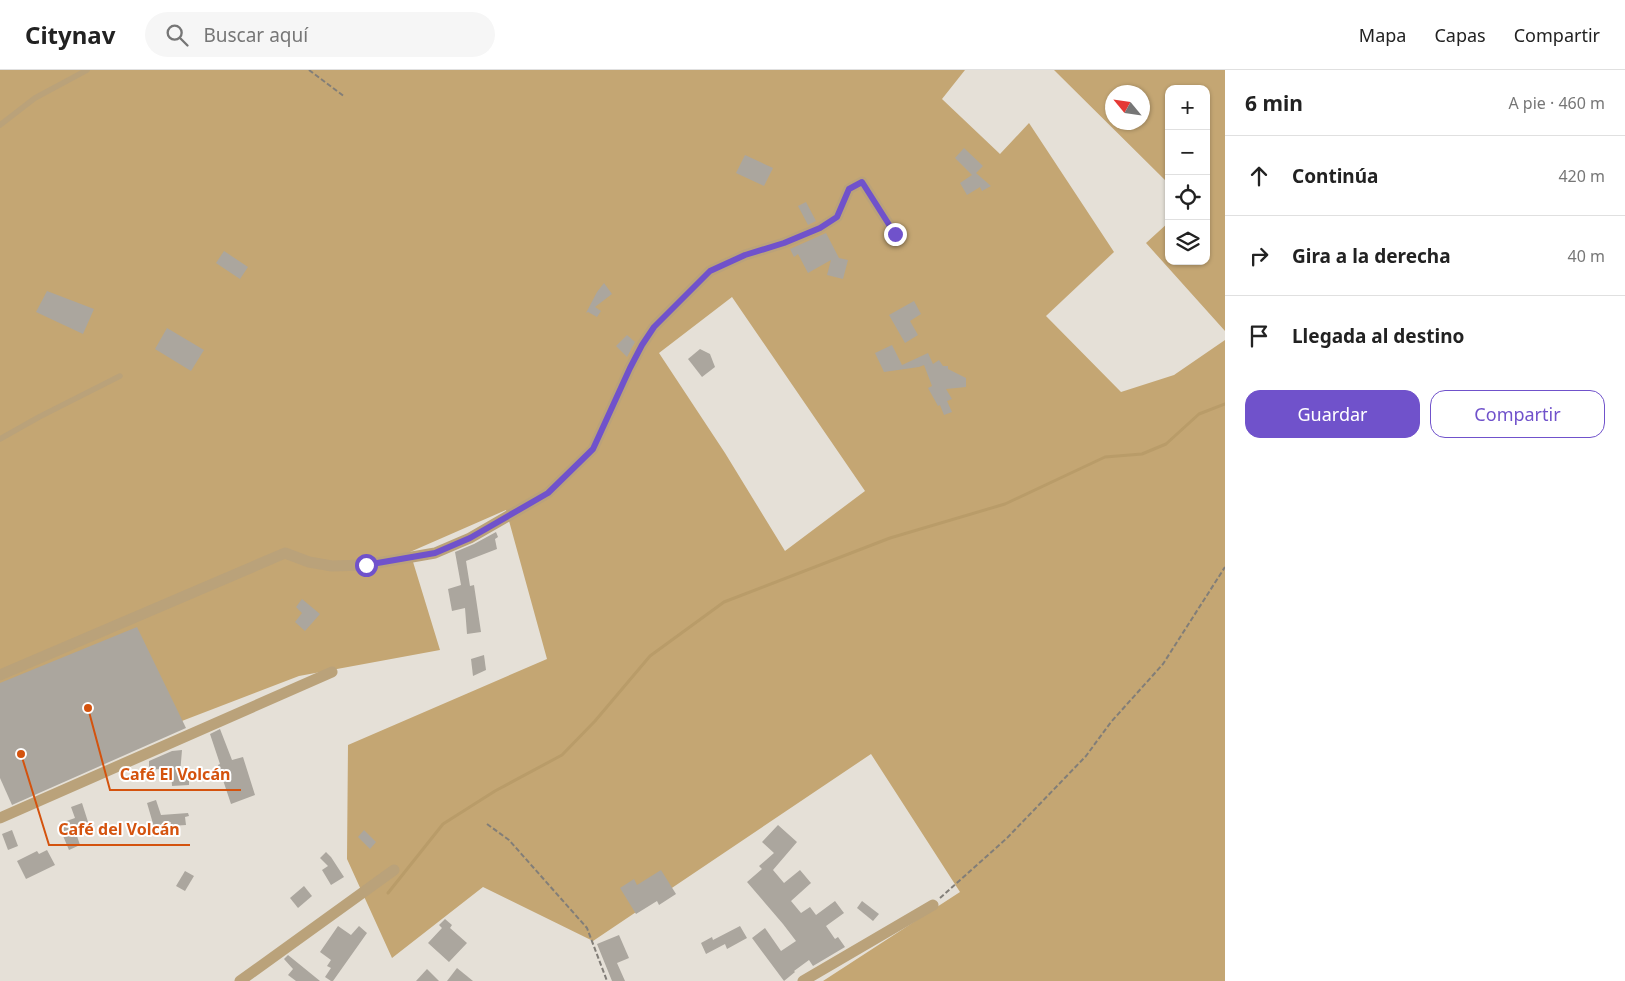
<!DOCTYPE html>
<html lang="es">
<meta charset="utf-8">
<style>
:root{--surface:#fff;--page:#f6f6f6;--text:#222;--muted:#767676;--line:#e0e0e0;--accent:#7052cb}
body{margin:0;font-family:"Noto Sans",sans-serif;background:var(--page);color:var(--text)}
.controls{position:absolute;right:15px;top:15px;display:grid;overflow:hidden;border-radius:10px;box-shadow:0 1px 4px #0004}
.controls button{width:45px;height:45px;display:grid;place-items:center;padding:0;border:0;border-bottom:1px solid var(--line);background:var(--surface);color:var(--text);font:25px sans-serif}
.compass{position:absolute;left:1105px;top:15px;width:45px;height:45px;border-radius:50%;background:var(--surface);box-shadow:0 1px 4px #0004;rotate:299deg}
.stop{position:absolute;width:15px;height:15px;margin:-11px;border:4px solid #7052cb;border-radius:50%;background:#fff}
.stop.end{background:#7052cb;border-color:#fff;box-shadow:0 1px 5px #0008}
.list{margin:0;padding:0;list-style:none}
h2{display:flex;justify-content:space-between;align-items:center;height:65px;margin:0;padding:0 20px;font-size:21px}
h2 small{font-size:16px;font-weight:400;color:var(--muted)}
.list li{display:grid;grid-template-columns:32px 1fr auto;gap:15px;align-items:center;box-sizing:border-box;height:80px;padding:0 20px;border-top:1px solid var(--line)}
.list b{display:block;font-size:19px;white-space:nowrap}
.list em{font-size:16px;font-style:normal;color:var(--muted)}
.actions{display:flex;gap:10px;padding:15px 20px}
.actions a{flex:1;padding:11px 0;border:1px solid var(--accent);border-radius:15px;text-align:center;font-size:18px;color:var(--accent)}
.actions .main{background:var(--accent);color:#fff}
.icon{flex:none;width:28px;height:28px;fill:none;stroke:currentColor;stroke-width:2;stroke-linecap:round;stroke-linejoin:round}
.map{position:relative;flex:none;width:1225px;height:911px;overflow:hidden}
header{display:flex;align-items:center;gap:30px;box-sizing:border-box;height:70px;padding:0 25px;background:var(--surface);border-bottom:1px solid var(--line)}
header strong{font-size:24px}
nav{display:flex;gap:28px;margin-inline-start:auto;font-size:18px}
.search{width:350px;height:45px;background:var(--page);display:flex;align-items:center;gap:12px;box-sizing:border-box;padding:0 18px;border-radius:28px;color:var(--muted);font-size:19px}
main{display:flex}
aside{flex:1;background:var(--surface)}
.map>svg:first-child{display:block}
.forest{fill:#c4a673;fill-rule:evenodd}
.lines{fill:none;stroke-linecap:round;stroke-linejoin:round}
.stream{stroke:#b99c69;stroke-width:3}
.building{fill:#aba69e}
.path{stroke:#827e78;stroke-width:2;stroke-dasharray:5 2.5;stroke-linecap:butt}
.lane{stroke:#baa27a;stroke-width:5.5}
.street{stroke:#baa27a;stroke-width:11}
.route{stroke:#7052cb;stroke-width:6}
.leader{fill:none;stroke:#d4530e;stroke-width:2}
.callout-dot{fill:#d4530e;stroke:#fff;stroke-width:2}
.callout-label{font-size:16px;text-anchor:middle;font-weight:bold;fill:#d4530e;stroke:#fff;stroke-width:4;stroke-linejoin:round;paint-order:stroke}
</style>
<header>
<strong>Citynav</strong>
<div class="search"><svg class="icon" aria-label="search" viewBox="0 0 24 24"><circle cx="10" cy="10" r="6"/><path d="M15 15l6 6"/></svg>Buscar aquí</div>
<nav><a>Mapa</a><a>Capas</a><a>Compartir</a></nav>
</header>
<main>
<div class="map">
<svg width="1225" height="911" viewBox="0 0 1225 911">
<rect width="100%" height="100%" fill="#e5e0d7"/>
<g class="forest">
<path d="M0,0H965L942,29L1000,84L1029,53L1114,182L1046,246L1121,322L1174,305L1225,270V911H823L960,822L871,684L593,871L483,817L392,888L347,789L348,675L547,589L506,440L410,482L440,580L299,606L135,669L0,649ZM732,227L865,421L785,481L725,383L659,283Z"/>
<path d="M1054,0H1225V261L1146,173L1169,152V191H1206V19H1169V114ZM1112,22H1142V52H1112Z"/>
</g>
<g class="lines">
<polyline class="stream" points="388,823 443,754 495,721 562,685 595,651 650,586 724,532 890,468 1005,434 1105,387 1142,384 1166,374 1199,344 1225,334"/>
</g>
<g class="building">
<polygon points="964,78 983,96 976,103 991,116 982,121 980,117 967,125 960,113 972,105 955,88"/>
<polygon points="745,85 773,98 764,116 736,103"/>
<polygon points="806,132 816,151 808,155 798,136"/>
<polygon points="826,163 839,188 848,190 843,209 827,205 831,190 808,203 798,184 794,187 790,179"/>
<polygon points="224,181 248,197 240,209 216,193"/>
<polygon points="604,213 612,224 595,237 601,241 597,247 588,242 586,243 597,222"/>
<polygon points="47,221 94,239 83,264 36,242"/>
<polygon points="914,231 921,244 910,251 918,265 905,273 889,245"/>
<polygon points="167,258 204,280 191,301 155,279"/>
<polygon points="627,265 635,272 627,287 616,276"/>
<polygon points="892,275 902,295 928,283 933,294 939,290 943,296 948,296 948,299 966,308 966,317 946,319 952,329 947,331 952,342 944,345 940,335 938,336 928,318 932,316 924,295 919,297 884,302 875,283"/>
<polygon points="700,279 710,284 715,297 702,307 688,289"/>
<polygon points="496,462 498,467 495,469 497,479 466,491 470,516 474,515 481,562 467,564 465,538 452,541 448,519 461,515 455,482 474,474"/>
<polygon points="302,529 320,544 305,561 295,552 302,543 296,537"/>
<polygon points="137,557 186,658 12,735 0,708 0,613"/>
<polygon points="484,585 486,600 473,606 471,589"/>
<polygon points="220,659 232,690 243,687 255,725 231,734 218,695 220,694 210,664"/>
<polygon points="182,680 180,704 189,703 189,715 172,716 171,698 149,700 149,691 172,681"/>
<polygon points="156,730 161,745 188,743 189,746 185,747 186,755 171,756 171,752 154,757 147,733"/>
<polygon points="82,733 89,755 75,760 80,775 69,780 58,754 75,748 71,737"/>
<polygon points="778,755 797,772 773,800 784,813 800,800 811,813 791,831 801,843 810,837 816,845 835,831 844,843 826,856 835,869 838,867 845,877 813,896 809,890 794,901 795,902 784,911 752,868 765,858 781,881 796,871 783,854 747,812 762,799 759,796 774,783 762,772"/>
<polygon points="12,760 18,776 8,780 2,764"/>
<polygon points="364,760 376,772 370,779 358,767"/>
<polygon points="47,780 55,795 26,809 17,791 37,781 39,784"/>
<polygon points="326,782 331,787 344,807 331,815 322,800 328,796 320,788"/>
<polygon points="661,800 676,824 659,835 657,831 636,844 620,818 634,809 637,815"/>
<polygon points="185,801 194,806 185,821 176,816"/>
<polygon points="304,816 312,826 298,838 290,828"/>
<polygon points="862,831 879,844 873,851 857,838"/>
<polygon points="445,849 452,855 450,858 467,873 449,892 428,873 442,858 439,855"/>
<polygon points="338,856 351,865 359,856 367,863 333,911 331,911 325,907 331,898 327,896 331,890 320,882"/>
<polygon points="740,856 747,868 727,879 725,874 706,884 701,873 712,867 713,870"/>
<polygon points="619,865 629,888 617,893 625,911 612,911 597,874"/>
<polygon points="288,885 320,911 296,911 288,905 293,899 284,889"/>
<polygon points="457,898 473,911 447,911"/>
<polygon points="427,899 439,911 416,911"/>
</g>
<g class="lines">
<g class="path">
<polyline points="309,0 345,27"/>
<polyline points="487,754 509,770 587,858 607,911"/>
<polyline points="940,828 1007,768 1086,686 1111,652 1163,594 1225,497"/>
</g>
<g class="lane">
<polyline points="0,55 35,28 87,0"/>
<polyline points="0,369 39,347 120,306"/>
</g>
<g class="street">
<polyline points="0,605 285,483 309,492 332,496 366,495 435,483 470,468 548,423 593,379 630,298 642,275 654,257 710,201 745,185 784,173 820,158 837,147 849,119 862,112 895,164"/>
<polyline points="0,748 332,602"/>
<polyline points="240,911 394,800"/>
<polyline points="803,911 933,835"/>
</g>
</g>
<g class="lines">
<polyline class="route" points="366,495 435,483 470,468 548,423 593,379 630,298 642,275 654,257 710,201 745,185 784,173 820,158 837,147 849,119 862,112 895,164"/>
</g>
<path class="leader" d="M88 638L110 720H241M21 684L49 775H190"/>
<g class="callout-dot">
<circle cx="88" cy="638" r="5"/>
<circle cx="21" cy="684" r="5"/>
</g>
<g class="callout-label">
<text x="175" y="710">Café El Volcán</text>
<text x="119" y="765">Café del Volcán</text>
</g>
</svg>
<div class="controls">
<button>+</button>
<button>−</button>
<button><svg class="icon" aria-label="locate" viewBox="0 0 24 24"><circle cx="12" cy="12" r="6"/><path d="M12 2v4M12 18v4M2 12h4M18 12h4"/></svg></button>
<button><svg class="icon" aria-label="layers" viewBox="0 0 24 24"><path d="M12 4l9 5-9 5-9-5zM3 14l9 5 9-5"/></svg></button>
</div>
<svg class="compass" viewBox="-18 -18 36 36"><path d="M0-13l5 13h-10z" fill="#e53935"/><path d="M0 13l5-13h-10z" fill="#767676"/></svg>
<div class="stop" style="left:366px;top:495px"></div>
<div class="stop end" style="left:895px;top:164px"></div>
</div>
<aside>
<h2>6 min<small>A pie · 460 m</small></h2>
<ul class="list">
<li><svg class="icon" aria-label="ahead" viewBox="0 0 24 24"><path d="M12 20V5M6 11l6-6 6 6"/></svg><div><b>Continúa</b></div><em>420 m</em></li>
<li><svg class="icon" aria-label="right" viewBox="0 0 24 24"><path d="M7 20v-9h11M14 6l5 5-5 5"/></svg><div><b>Gira a la derecha</b></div><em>40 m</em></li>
<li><svg class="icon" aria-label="arrive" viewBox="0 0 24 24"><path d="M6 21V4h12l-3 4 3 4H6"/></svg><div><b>Llegada al destino</b></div></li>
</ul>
<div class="actions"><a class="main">Guardar</a><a>Compartir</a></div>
</aside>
</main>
